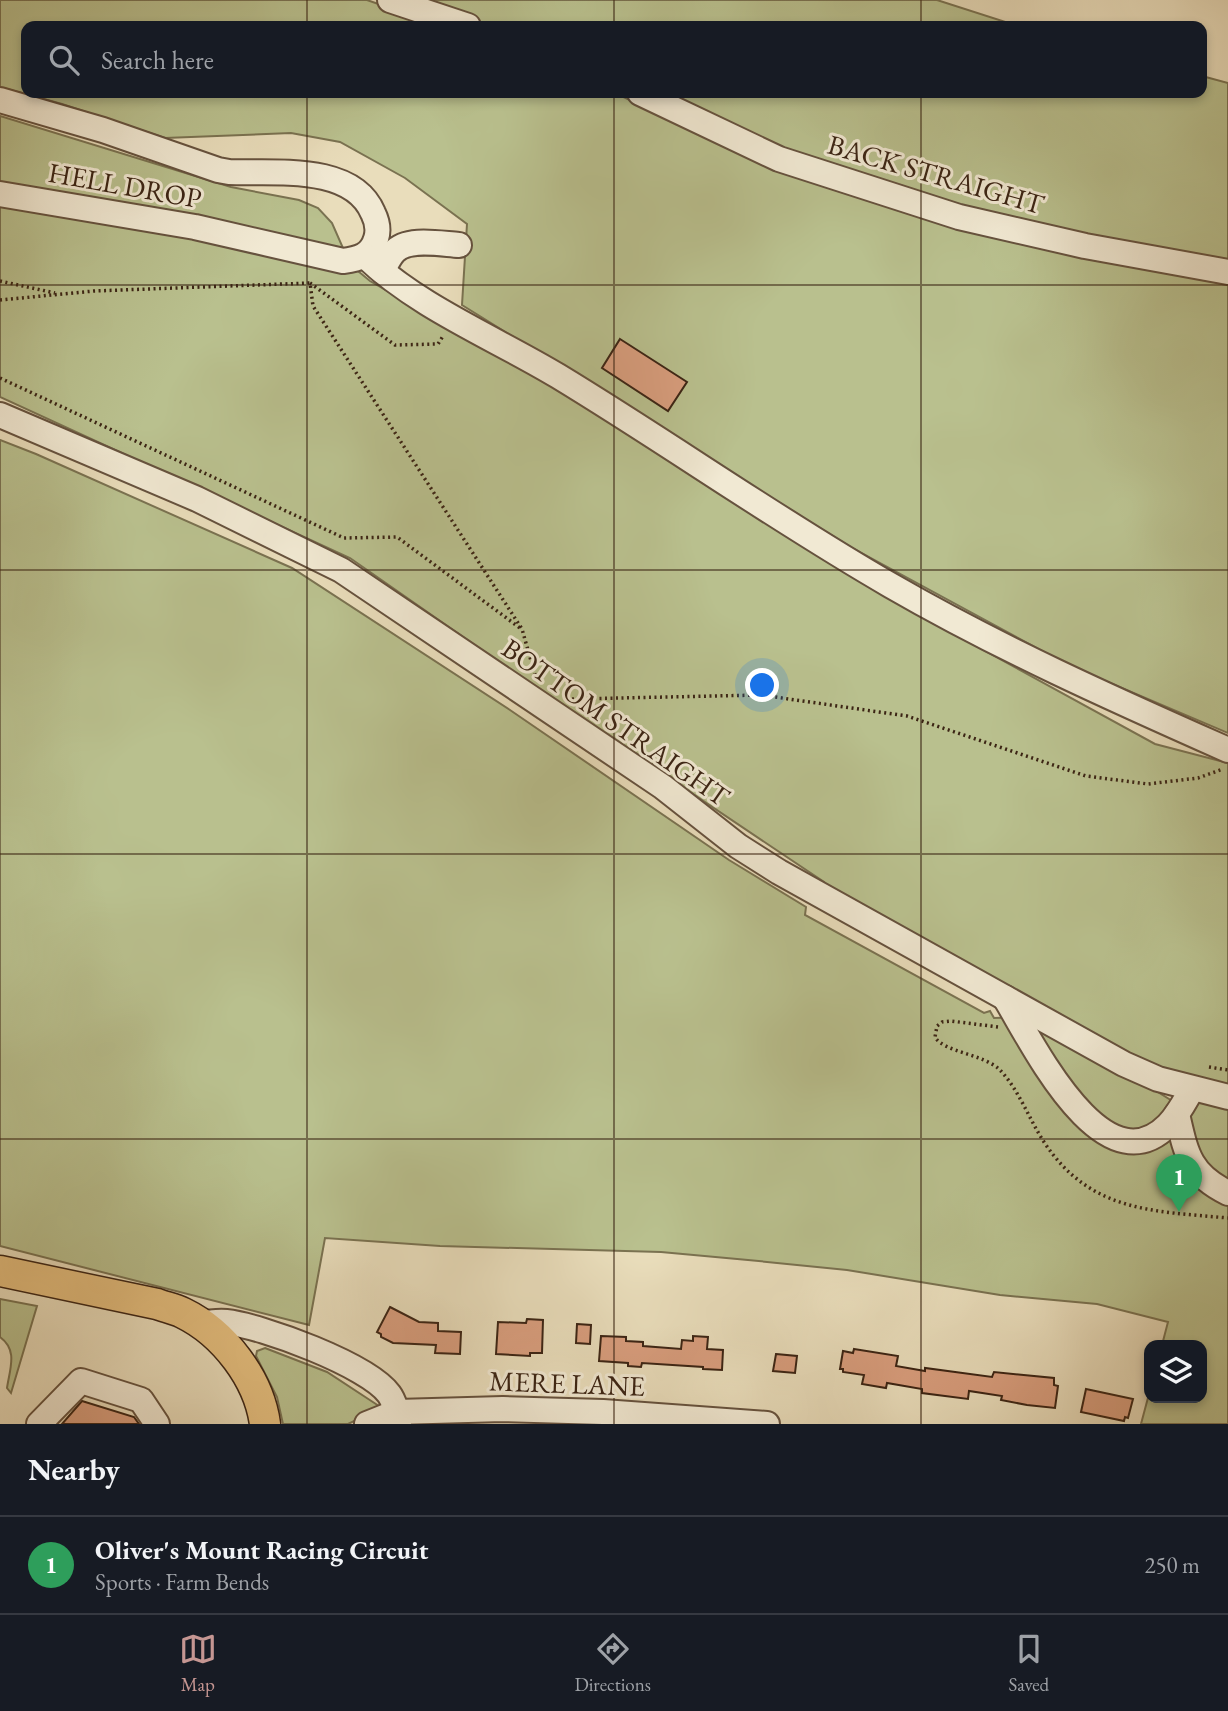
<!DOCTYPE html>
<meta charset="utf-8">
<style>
:root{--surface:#171b24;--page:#242831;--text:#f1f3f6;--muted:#9ea1a6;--line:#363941;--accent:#c59692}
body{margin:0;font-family:"EB Garamond",serif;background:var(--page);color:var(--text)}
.controls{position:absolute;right:21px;bottom:21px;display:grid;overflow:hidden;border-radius:14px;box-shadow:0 4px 10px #0003}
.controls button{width:63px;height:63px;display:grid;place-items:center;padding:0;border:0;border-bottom:2px solid var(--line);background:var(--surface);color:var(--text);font:35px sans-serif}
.you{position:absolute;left:763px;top:686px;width:24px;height:24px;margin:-18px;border:5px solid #fff;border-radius:50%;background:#1a73e8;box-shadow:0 0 0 10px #1a73e833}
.badge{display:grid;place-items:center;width:46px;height:46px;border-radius:50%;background:var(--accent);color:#fff;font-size:23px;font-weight:700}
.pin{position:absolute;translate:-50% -58px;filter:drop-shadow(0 2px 4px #0008)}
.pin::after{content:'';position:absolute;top:37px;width:24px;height:21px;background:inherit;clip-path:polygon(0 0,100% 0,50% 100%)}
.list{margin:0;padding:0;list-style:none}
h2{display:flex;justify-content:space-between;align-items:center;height:91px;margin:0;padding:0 28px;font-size:30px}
h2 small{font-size:23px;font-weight:400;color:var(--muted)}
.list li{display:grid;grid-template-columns:46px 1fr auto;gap:21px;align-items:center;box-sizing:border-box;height:98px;padding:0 28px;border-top:2px solid var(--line)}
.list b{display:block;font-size:26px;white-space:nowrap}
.list p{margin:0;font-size:23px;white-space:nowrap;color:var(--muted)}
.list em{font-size:23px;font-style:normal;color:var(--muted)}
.icon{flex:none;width:38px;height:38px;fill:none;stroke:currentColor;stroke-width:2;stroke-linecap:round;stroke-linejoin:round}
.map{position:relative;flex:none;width:1228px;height:1424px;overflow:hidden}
.search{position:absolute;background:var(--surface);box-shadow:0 4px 10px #0003;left:21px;right:21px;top:21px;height:77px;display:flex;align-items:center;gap:18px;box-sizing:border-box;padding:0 24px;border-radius:14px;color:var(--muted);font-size:26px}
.sheet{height:189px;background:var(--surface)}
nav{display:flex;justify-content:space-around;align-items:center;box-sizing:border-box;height:98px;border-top:2px solid var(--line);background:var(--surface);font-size:19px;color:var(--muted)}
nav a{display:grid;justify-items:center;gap:4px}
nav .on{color:var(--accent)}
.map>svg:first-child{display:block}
.green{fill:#b9c08e;stroke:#7a7251;stroke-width:2}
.building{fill:#d99e7e;stroke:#3b2414;stroke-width:2}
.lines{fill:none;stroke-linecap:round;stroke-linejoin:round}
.minor-casing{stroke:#66523e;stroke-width:28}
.major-casing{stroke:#3b2414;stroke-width:33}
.path{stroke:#3b2414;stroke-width:3.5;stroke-dasharray:2 3.5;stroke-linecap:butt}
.minor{stroke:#f1e9d3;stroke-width:24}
.major{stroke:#e4be7e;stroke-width:30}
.grid{fill:none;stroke:#3b2414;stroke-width:2;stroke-opacity:0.55}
.labels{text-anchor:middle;stroke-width:6;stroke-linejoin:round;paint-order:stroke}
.street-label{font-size:28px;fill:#3b2414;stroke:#f1e9d3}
</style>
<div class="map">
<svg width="1228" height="1424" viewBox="0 0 1228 1424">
<rect width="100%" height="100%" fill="#e9ddbb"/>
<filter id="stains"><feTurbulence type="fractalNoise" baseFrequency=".00286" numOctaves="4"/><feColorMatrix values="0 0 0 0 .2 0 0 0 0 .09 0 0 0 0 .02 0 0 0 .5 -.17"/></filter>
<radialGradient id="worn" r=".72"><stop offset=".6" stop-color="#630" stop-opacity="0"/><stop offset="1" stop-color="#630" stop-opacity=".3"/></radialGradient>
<g class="green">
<polygon points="0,0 367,0 441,26 26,26 26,93 615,93 768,165 829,188 959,228 1228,281 1228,733 1070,666 852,548 462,305 467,224 405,178 340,142 291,133 165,138 62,104 0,87"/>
<polygon points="415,0 937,0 1018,26 491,26"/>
<polygon points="1202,76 1228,83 1228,264 962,211 780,151 655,93 1202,93"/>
<polygon points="0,116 231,187 299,200 318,208 332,223 346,255 358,271 370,281 554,387 732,500 903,606 1155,744 1228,763 1228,1090 1170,1072 1108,1046 822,889 824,882 565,708 350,558 0,397"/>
<polygon points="0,440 36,454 292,568 510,710 729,860 806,907 805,915 984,1013 990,1011 994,1018 1024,1017 1111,1063 1174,1102 1198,1101 1228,1108 1228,1424 1141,1424 1149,1394 1149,1398 1202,1398 1202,1345 1162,1345 1168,1322 1097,1304 1000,1295 847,1270 748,1260 661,1252 440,1246 325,1238 309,1325 0,1246"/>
<path d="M0,1299L37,1306L11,1393L7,1388C10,1368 18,1350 0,1337Z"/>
<polygon points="265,1348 327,1372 382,1408 348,1424 283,1424 277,1397 256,1356 257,1351"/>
</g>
<g class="building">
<polygon points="620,339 687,382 668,411 602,368"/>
<polygon points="390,1307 419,1322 438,1323 438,1331 461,1332 460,1354 435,1353 436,1345 393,1343 381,1337 381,1334 377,1332"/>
<polygon points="527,1319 543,1320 542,1353 530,1353 530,1356 496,1354 498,1322 526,1323"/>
<polygon points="577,1324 591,1325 590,1344 576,1343"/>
<polygon points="601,1336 626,1337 626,1341 643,1342 643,1346 681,1349 682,1340 693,1341 693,1336 708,1337 707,1349 723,1350 722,1370 703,1369 703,1367 642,1363 641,1367 628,1366 628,1363 599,1361"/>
<polygon points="854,1349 898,1356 896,1366 925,1371 925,1368 992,1377 994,1372 1054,1378 1054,1385 1058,1386 1055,1408 1027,1405 1001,1400 1002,1396 969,1391 968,1399 922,1393 922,1389 887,1383 886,1388 862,1384 864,1375 843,1372 843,1369 840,1369 843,1351 853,1353"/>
<polygon points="776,1354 797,1356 795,1373 773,1371"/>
<polygon points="1086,1389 1133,1399 1128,1418 1125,1417 1124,1421 1081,1412"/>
<polygon points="82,1401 134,1417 139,1424 62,1424"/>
</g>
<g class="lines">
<g class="minor-casing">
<g id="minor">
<polyline points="390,0 468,26"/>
<polyline points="640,93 779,159 959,217 1085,246 1228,272"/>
<path d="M0,100L103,130L218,170L229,172C273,174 352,163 373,213C377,221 379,230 376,239C371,256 358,259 343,261L195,227L0,194"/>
<path d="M365,256C418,307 495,338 558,376C670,444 777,520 890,585C999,648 1113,699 1228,750"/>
<path d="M382,271C386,265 389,257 394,252C407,237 441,244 459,245"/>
<polyline points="0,415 197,499 341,570 663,787 738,846 779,872 1124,1064 1158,1079 1228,1097"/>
<path d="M1005,998C1031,1040 1103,1191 1168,1125C1178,1115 1185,1101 1192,1089"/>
<path d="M1177,1114C1186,1153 1189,1174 1228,1193"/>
<path d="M199,1323C208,1323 218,1321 226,1322C262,1326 368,1365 389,1394C395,1402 397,1414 399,1424"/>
<polyline points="39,1424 81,1381 141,1400 157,1424"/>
<polyline points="367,1424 397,1412 503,1409 603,1412 767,1424"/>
</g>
</g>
<g class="major-casing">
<path id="major" d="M0,1271L157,1304C165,1307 175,1309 183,1313C224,1333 259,1379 265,1424"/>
</g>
<g class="path">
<polyline points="0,281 55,293"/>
<polyline points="310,283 395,345 438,344 443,336"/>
<polyline points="0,300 94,291 310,283 313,306 522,629 535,675"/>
<polyline points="0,378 344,538 397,537 520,628"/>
<polyline points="572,699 761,695 907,716 1086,776 1148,784 1198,778 1223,769"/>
<path d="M998,1027L951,1021L942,1022L937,1026L935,1037C943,1052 984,1054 1000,1070C1019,1090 1029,1119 1044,1142C1090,1212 1152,1211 1228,1218"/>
<polyline points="1209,1067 1228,1070"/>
</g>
<use href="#minor" class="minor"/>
<use href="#major" class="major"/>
</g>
<path class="grid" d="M307,0V26M614,0V26M921,0V26M307,93V1424M614,93V1424M921,93V1424M0,285H1228M0,570H1228M0,854H1228M0,1139H1228"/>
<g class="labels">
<g class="street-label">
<text transform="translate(936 174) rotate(16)" y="10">BACK STRAIGHT</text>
<text transform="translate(125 185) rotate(10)" y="10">HELL DROP</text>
<text transform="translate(616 722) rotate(35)" y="10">BOTTOM STRAIGHT</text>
<text transform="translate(567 1383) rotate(2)" y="10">MERE LANE</text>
</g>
</g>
<rect width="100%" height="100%" filter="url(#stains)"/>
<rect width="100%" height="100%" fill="url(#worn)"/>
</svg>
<div class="controls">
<button><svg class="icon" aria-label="layers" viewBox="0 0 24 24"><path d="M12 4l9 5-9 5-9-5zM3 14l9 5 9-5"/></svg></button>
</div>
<div class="you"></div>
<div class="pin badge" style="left:1179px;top:1212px;background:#2e9e5b">1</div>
<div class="search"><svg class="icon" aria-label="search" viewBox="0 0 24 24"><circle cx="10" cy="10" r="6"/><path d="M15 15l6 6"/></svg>Search here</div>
</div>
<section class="sheet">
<h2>Nearby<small></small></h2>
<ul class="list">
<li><span class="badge" style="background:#2e9e5b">1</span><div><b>Oliver's Mount Racing Circuit</b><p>Sports · Farm Bends</p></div><em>250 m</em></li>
</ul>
</section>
<nav>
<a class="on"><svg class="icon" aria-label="map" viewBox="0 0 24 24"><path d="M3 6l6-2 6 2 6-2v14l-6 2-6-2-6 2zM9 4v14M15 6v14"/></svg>Map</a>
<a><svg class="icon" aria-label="directions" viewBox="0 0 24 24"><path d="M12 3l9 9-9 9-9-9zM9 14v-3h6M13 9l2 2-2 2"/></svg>Directions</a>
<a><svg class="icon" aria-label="saved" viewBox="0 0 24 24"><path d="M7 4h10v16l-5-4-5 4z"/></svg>Saved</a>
</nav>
